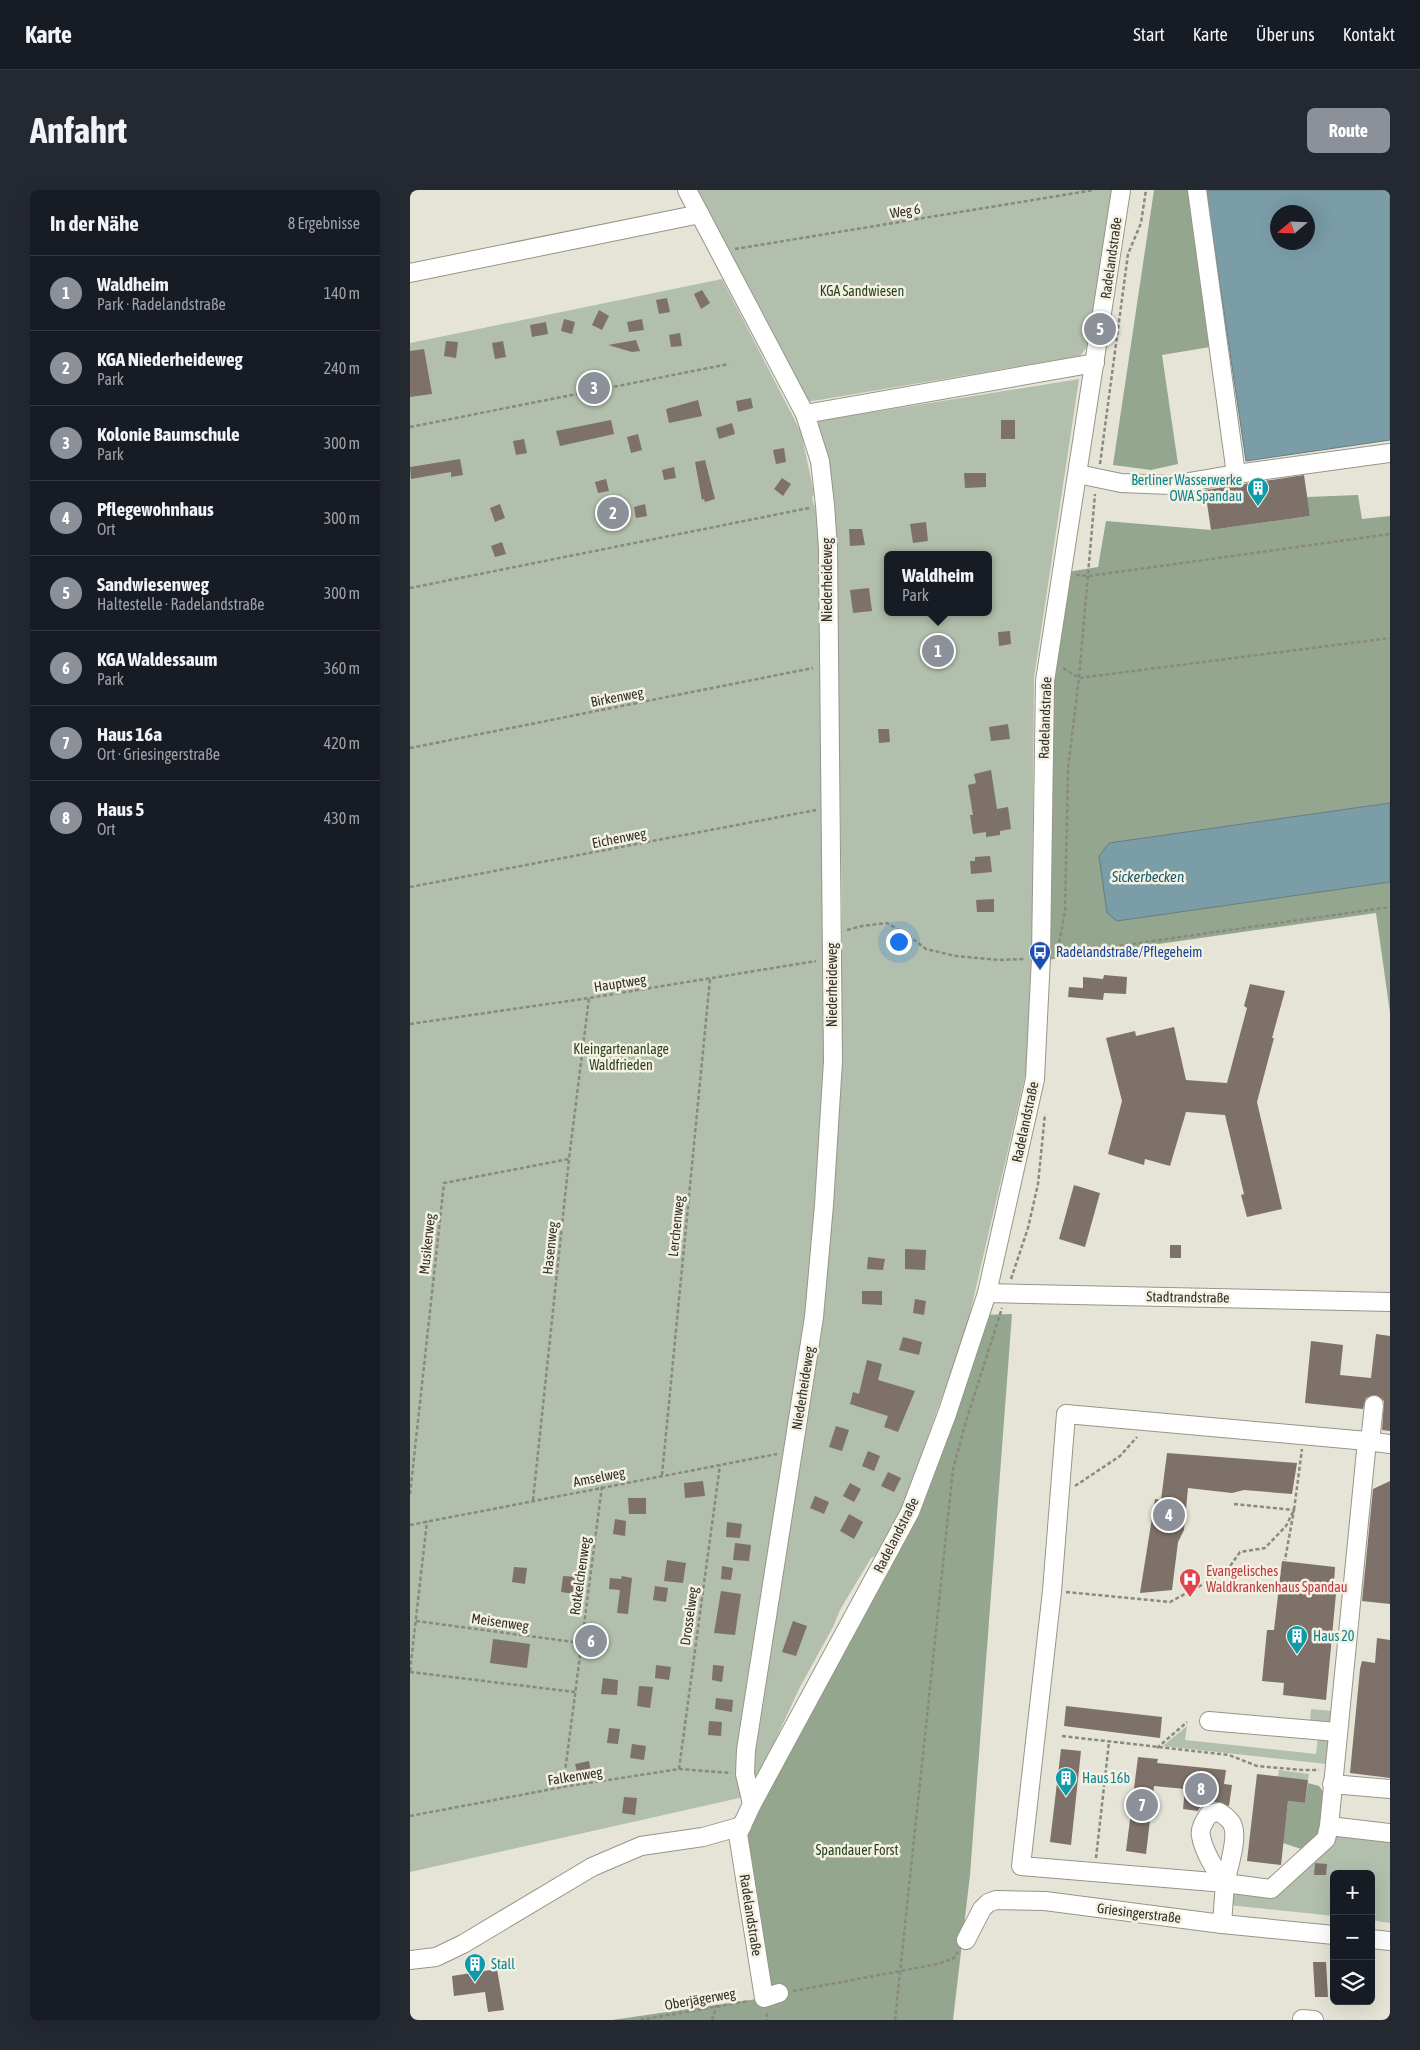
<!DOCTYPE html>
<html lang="de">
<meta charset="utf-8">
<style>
:root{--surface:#171b24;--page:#242831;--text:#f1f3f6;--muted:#9ea1a6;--line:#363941;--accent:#8c9099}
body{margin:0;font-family:"Asap Condensed",sans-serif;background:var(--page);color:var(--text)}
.controls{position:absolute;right:15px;bottom:15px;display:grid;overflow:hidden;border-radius:8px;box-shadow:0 5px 20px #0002}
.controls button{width:45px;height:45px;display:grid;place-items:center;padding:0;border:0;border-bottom:1px solid var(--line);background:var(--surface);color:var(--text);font:25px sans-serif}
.compass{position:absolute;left:860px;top:15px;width:45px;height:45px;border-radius:50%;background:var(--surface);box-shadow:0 5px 20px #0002;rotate:251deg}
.you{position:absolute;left:488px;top:751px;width:18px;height:18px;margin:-12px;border:4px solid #fff;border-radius:50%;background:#1a73e8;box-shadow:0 0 0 8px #1a73e833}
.badge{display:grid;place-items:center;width:32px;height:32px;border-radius:50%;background:var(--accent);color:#fff;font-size:16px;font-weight:700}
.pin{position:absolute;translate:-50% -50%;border:2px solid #fff;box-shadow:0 1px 5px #0006}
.popup{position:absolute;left:474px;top:361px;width:108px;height:65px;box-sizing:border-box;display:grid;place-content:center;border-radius:8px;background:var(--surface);filter:drop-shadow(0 1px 4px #0005);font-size:16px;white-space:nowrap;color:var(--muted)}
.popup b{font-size:19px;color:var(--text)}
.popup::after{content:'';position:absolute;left:50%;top:100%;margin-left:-10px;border:10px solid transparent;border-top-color:var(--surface)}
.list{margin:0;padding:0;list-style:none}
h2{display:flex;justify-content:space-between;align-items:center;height:65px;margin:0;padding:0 20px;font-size:21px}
h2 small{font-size:16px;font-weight:400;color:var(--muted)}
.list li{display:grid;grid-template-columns:32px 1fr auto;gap:15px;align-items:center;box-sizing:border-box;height:75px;padding:0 20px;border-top:1px solid var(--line)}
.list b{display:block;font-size:19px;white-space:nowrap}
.list p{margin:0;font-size:16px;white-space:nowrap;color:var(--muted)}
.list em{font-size:16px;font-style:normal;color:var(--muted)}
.icon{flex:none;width:28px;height:28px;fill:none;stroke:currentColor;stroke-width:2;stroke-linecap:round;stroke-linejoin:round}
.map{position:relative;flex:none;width:980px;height:1830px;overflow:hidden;border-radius:8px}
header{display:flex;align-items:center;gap:30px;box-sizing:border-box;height:70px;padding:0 25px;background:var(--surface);border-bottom:1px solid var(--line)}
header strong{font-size:24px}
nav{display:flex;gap:28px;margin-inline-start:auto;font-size:18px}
.intro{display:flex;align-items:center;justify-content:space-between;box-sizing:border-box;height:120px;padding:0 30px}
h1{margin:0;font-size:35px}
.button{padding:12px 22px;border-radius:8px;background:var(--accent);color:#fff;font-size:18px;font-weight:700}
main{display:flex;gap:30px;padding:0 30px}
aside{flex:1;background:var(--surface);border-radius:8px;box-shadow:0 5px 20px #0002}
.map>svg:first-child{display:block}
.green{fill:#b1bfac;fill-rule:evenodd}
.forest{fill:#94a78e}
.water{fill:#7b9da8;stroke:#657c82;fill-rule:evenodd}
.building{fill:#7d7169}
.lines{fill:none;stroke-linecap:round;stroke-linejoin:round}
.minor-casing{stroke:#979588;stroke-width:20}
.path{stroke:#8a897f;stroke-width:2.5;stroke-dasharray:4 2.5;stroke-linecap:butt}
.minor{stroke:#fff;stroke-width:18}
.labels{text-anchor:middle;stroke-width:5;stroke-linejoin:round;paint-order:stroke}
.street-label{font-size:14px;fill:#31302a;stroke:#f4f1e3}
.park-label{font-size:14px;fill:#28441d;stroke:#f4f1e3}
.culture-label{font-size:14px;fill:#0d838f;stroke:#f4f1e3;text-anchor:start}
.transit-label{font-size:14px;fill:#164399;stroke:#f4f1e3;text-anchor:start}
.health-label{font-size:14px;fill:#be3a42;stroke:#f4f1e3;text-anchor:start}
.water-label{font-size:15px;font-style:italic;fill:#155b6c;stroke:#f4f1e3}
</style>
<header>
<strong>Karte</strong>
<nav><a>Start</a><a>Karte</a><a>Über uns</a><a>Kontakt</a></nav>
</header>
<div class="intro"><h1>Anfahrt</h1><a class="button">Route</a></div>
<main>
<aside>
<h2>In der Nähe<small>8 Ergebnisse</small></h2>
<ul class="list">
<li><span class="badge">1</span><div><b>Waldheim</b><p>Park · Radelandstraße</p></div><em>140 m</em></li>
<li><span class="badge">2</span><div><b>KGA Niederheideweg</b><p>Park</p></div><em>240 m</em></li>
<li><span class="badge">3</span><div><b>Kolonie Baumschule</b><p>Park</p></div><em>300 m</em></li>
<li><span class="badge">4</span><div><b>Pflegewohnhaus</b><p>Ort</p></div><em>300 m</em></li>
<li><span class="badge">5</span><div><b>Sandwiesenweg</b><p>Haltestelle · Radelandstraße</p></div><em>300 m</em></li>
<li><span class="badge">6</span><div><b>KGA Waldessaum</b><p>Park</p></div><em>360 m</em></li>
<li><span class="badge">7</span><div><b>Haus 16a</b><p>Ort · Griesingerstraße</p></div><em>420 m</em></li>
<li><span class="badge">8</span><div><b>Haus 5</b><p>Ort</p></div><em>430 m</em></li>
</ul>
</aside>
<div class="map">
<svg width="980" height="1830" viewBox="0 0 980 1830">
<rect width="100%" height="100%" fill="#e6e4d6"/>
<g class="green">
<polygon points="283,0 710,0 677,157 670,166 397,212"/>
<path d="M312,89L391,242L404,303L402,308L407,324L410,327L427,943L432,821V718L425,315L408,231L669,189L624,488L622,741L617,878L557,1136L493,1317L465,1366L461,1368L430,1420L423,1437L390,1497L356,1570L347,1604L0,1682V153ZM478,365H578V422H478Z"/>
<polygon points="901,1519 922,1521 921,1534 900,1532"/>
<polygon points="777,1536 775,1550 906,1564 908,1547 919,1548 916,1574 753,1556"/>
<polygon points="869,1580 899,1584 898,1590 868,1587"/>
<polygon points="921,1645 980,1646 980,1733 961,1730 961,1684 924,1684 924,1726 818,1715 819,1700 861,1704"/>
</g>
<g class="forest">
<polygon points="744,0 782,0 800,157 752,165 768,274 741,280 703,275"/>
<polygon points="948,305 952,329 980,326 980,613 699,653 689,666 707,731 980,692 980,823 966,723 637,770 640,491 657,382 688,377 696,331 801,340 900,326 897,307"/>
<polygon points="602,1124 560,1685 543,1830 202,1830 354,1808 328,1644 500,1322 571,1125"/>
<polygon points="898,1593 909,1596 914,1603 908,1650 894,1660 873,1653 878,1611 895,1613"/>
</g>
<g class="water">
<path d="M796,0H980V250L836,271ZM868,22H898V52H868Z"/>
<polygon points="980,613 980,692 707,731 697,723 689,666 699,653"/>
</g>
<g class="building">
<polygon points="292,100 300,113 291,119 284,104"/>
<polygon points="257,108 260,122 249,124 246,110"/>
<polygon points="189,120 199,126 192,140 182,135"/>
<polygon points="154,129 165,132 162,144 151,141"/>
<polygon points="232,129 234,140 219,142 217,132"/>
<polygon points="136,132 138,144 122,147 120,135"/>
<polygon points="270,143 272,156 261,157 259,145"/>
<polygon points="226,150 230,161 222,162 198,155"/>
<polygon points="36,151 48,152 46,168 34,166"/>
<polygon points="93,151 96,167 85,169 82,153"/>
<polygon points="14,159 22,204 0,207 0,161"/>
<polygon points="341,208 343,218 328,222 326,211"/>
<polygon points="288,210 292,226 259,233 256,219"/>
<polygon points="201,230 204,244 150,256 146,241"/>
<rect x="591" y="230" width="14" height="19"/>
<polygon points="322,233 325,244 309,249 306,238"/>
<polygon points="228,244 232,260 221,263 217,247"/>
<polygon points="114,249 117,263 106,265 103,251"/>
<polygon points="374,258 376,272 366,274 363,260"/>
<polygon points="50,269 53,285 41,287 41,282 1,289 0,277"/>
<polygon points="295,270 305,309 295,312 294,309 292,310 285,272"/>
<polygon points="264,277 266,288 254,290 252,280"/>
<polygon points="554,283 576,283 576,297 555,298"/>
<polygon points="894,285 900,326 801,340 795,300"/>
<polygon points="372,288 381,294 373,306 364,299"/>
<polygon points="196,289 199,301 188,303 185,292"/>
<polygon points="90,314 95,328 85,332 80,318"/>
<polygon points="235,314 237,326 226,328 224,317"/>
<polygon points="200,322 209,332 201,340 192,330"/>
<polygon points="516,332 518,351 503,353 500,334"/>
<polygon points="439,339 452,339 455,355 440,356"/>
<polygon points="92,352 96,364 85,367 81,356"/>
<polygon points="459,398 462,421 443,423 440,400"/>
<polygon points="600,441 601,454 589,456 588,442"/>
<polygon points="598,534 600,549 581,551 579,537"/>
<polygon points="468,539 479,539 480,552 469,553"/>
<polygon points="581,580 587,619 598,617 601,639 590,641 590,645 576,647 576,642 563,644 560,625 563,625 558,595 566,593 564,584"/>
<polygon points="580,666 582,682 561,684 560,671 565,671 565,667"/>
<polygon points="584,709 584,722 567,722 566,710"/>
<polygon points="694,785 717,787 716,804 694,803 693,810 658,807 659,797 673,798 673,787 693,789"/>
<polygon points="840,794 875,801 862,848 864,848 847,912 872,1019 837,1027 831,1005 834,1004 815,925 776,922 760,976 735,969 734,975 698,964 712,911 696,848 725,841 726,846 764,837 776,890 817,893 837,818 834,816"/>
<polygon points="664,995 690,1003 675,1057 649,1049"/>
<rect x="760" y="1055" width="11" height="13"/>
<polygon points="495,1059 516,1060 515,1080 495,1079"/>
<polygon points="458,1067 475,1069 473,1080 457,1079"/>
<polygon points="452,1101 472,1101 472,1115 452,1114"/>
<polygon points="505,1109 516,1111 514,1125 503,1123"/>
<polygon points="966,1144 980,1146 980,1241 972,1240 974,1211 966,1205 956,1208 953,1219 895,1213 901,1151 933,1155 930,1185 961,1188"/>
<polygon points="493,1147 512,1152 509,1165 489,1160"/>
<polygon points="457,1170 472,1174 468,1190 505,1201 488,1242 474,1237 478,1226 440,1214 443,1202 449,1204"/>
<polygon points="426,1236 439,1240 432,1261 419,1257"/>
<polygon points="458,1261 470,1266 464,1281 452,1276"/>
<polygon points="757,1263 887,1273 882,1304 834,1300 822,1303 778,1298 774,1340 768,1352 762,1400 730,1403 745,1309 751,1310"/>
<polygon points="478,1282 491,1288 484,1302 471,1296"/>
<polygon points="293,1291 295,1306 275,1308 274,1293"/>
<polygon points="980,1291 980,1414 952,1411 963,1299"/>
<polygon points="440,1293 451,1299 444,1312 433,1306"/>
<polygon points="405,1306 419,1312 414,1324 400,1318"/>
<polygon points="218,1308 236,1308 236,1324 219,1324"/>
<polygon points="439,1324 453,1332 444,1349 430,1341"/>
<polygon points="205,1329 216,1331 215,1346 203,1344"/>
<polygon points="317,1332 332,1334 330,1348 316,1347"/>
<polygon points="325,1353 341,1355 339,1371 323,1370"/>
<polygon points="257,1370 276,1373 273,1393 254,1391"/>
<polygon points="872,1371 925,1377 924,1393 927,1393 916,1510 873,1505 874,1493 852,1491 857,1440 864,1440"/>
<polygon points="312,1376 323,1378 321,1390 311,1389"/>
<polygon points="104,1377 117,1378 115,1394 102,1392"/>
<polygon points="153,1386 167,1387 165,1404 151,1402"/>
<polygon points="212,1386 222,1388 218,1424 207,1423 210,1400 199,1399 200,1388 211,1389"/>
<polygon points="245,1396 258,1398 256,1412 243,1410"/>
<polygon points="311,1401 331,1404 325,1445 304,1443"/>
<polygon points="383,1431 397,1436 386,1466 372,1462"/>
<polygon points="967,1448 980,1450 980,1588 940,1583 950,1479 952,1471 965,1473"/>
<polygon points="83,1449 120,1454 117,1478 80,1473"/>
<polygon points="246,1475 261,1477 259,1490 245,1488"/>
<polygon points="303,1475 314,1476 312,1492 302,1490"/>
<polygon points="193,1488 208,1490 207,1505 191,1504"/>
<polygon points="229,1496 243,1497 240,1518 227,1516"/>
<polygon points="306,1508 323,1510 322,1522 305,1519"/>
<polygon points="656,1516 752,1527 750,1548 654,1536"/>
<polygon points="299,1531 312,1532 311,1546 298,1545"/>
<polygon points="199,1538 210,1539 208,1554 197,1553"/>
<polygon points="222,1554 236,1556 234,1570 220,1568"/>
<polygon points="651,1559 671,1561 661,1655 640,1652"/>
<polygon points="728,1567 748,1569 747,1573 816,1580 814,1594 822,1595 819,1616 807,1612 792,1613 788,1621 773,1619 775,1599 744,1596 736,1664 716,1661"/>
<polygon points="179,1571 181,1583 168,1585 165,1574"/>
<polygon points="847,1584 898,1590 895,1613 878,1611 871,1675 837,1671"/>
<polygon points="214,1607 227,1608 225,1625 212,1623"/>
<polygon points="905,1673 917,1674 916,1685 904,1685"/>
<polygon points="903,1772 916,1772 918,1807 905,1807"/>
<polygon points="87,1779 94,1820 78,1822 75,1802 44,1806 42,1786"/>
</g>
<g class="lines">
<g class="minor-casing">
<g id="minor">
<polyline points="277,0 395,224 410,271 415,315 418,358 423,871 414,1015 404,1127 336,1560 335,1584 342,1614"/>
<polyline points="787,0 826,284"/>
<polyline points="0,83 290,24"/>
<polyline points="395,224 685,173"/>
<polyline points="668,284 711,293 761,295 826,284 980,263"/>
<polyline points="577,1103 980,1112"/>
<polyline points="960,1252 964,1215"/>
<polyline points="799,1531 927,1542"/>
<polyline points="922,1594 980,1599"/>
<polyline points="919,1636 980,1643"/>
<path d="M815,1693C818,1679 828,1649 823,1636C821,1630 814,1625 809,1622L799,1624C795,1630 789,1639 791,1646C793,1660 806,1682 815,1693L861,1699L916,1649L919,1636L957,1251L980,1254"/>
<polyline points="812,1734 815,1693 611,1676 642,1401 656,1224 957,1251"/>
<polyline points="961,1749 980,1751"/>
<polyline points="556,1750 572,1719 578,1713 586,1710 635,1711 812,1734 924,1745"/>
<polyline points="0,1770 26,1767 53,1754 182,1677 231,1656 293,1647 332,1636"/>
<polyline points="369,1803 354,1808 328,1644 342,1614 500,1322 537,1224 577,1103 625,889 631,767 635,491 711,0"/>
<polyline points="892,1830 892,1829 904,1830"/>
</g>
</g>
<g class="path">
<polyline points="325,59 684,0"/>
<polyline points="0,237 319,174"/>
<polyline points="690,274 718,64 731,33 736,0"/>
<polyline points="666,385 679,386 980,344"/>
<polyline points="0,398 399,318"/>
<polyline points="653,478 669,488 980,448"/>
<polyline points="0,558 403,478"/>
<polyline points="0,697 406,620"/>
<polyline points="437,740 452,736 477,733 499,746 516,759 546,766 589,770 615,769"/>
<polyline points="648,759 655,721 658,579 669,488 685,304"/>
<polyline points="645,765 980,717"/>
<polyline points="0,834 179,808 406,771"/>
<polyline points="601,1089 618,1038 628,994 635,924"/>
<polyline points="252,1285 300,789"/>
<polyline points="665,1296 710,1266 727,1247"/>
<polyline points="0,1304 34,993 159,969"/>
<polyline points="123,1310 159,969 179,808"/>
<polyline points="824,1314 884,1320 875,1370"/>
<polyline points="0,1335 367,1264"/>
<polyline points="656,1402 760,1412 816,1382 830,1362 855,1358 876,1336 884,1320 892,1259"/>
<polyline points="6,1431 171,1453"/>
<polyline points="0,1481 17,1331"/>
<polyline points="0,1482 165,1502"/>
<polyline points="652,1546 819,1565 847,1576 892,1580 909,1580"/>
<polyline points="747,1558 777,1532"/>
<polyline points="269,1579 310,1275"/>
<polyline points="153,1597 192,1296"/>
<polyline points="0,1626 153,1597 269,1579 321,1583"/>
<polyline points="686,1668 699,1552"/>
<polyline points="383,1801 528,1774 544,1768 548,1762"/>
<polyline points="357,1823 357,1830"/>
<polyline points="230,1830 339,1811"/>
<polyline points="302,1830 307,1815"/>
<polyline points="485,1830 543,1279 557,1228 592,1118"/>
</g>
<use href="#minor" class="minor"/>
</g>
<defs>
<g id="building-pin" transform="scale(1.125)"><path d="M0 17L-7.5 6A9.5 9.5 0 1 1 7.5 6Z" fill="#0f9aa8" stroke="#f4f1e3"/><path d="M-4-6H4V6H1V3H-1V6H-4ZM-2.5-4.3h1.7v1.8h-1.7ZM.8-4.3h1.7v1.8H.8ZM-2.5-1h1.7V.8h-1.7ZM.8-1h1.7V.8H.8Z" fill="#fff"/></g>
<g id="bus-pin" transform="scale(1.125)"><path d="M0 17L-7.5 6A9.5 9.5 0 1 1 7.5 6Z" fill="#1a4fb4" stroke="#f4f1e3"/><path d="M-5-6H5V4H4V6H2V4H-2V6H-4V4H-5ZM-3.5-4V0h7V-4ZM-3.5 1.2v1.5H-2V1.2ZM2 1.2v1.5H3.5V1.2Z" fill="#fff"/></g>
<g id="hospital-pin" transform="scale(1.125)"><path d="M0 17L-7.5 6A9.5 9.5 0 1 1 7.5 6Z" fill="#e0444e" stroke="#f4f1e3"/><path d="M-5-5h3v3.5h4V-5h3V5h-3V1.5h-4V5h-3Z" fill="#fff"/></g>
</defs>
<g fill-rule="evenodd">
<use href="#building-pin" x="848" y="298"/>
<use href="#bus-pin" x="630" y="762"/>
<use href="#hospital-pin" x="780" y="1389"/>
<use href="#building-pin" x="887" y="1446"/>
<use href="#building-pin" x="656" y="1588"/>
<use href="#building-pin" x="65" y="1774"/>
</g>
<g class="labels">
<g class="street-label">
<text transform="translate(495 21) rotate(-9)" y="5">Weg 6</text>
<text transform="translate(701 68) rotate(-82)" y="5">Radelandstraße</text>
<text transform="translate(417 390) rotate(-90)" y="5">Niederheideweg</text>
<text transform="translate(207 507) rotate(-11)" y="5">Birkenweg</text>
<text transform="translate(635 528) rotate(-88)" y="5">Radelandstraße</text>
<text transform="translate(209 648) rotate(-11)" y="5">Eichenweg</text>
<text transform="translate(210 793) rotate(-9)" y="5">Hauptweg</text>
<text transform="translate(422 795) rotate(-90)" y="5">Niederheideweg</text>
<text transform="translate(615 932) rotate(-78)" y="5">Radelandstraße</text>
<text transform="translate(266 1036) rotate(-84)" y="5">Lerchenweg</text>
<text transform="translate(17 1054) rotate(-84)" y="5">Musikerweg</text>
<text transform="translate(140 1058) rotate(-84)" y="5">Hasenweg</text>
<text transform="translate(778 1107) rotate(1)" y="5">Stadtrandstraße</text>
<text transform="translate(393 1198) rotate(-81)" y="5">Niederheideweg</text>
<text transform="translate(189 1287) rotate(-11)" y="5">Amselweg</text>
<text transform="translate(486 1345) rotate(-63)" y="5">Radelandstraße</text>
<text transform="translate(170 1386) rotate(-82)" y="5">Rotkelchenweg</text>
<text transform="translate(279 1426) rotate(-82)" y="5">Drosselweg</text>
<text transform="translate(90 1432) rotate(8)" y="5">Meisenweg</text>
<text transform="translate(165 1586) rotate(-9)" y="5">Falkenweg</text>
<text transform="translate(729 1723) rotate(7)" y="5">Griesingerstraße</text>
<text transform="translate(341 1725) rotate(81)" y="5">Radelandstraße</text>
<text transform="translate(290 1809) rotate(-10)" y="5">Oberjägerweg</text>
</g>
<g class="park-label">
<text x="452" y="106">KGA Sandwiesen</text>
<text x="211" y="864">Kleingartenanlage<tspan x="211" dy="16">Waldfrieden</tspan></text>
<text x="447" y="1665">Spandauer Forst</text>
</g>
<g class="culture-label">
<text x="832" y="295" text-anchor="end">Berliner Wasserwerke<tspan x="832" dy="16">OWA Spandau</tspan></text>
<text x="903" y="1451">Haus 20</text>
<text x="672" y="1593">Haus 16b</text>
<text x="81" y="1779">Stall</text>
</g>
<g class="transit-label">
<text x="646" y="767">Radelandstraße/Pflegeheim</text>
</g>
<g class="health-label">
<text x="796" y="1386">Evangelisches<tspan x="796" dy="16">Waldkrankenhaus Spandau</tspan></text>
</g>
<g class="water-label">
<text x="738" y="692">Sickerbecken</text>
</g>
</g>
</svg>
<div class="controls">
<button>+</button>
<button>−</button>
<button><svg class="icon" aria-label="layers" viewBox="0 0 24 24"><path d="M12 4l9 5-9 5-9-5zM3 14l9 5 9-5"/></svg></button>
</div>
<svg class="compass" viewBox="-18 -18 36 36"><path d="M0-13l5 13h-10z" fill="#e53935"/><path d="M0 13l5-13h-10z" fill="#9ea1a6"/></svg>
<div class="you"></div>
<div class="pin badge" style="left:528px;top:461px">1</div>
<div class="popup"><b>Waldheim</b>Park</div>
<div class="pin badge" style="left:203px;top:323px">2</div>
<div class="pin badge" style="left:184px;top:198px">3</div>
<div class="pin badge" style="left:759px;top:1325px">4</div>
<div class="pin badge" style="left:690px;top:139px">5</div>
<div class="pin badge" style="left:181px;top:1451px">6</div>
<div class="pin badge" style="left:732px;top:1615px">7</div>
<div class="pin badge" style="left:791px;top:1599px">8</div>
</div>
</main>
